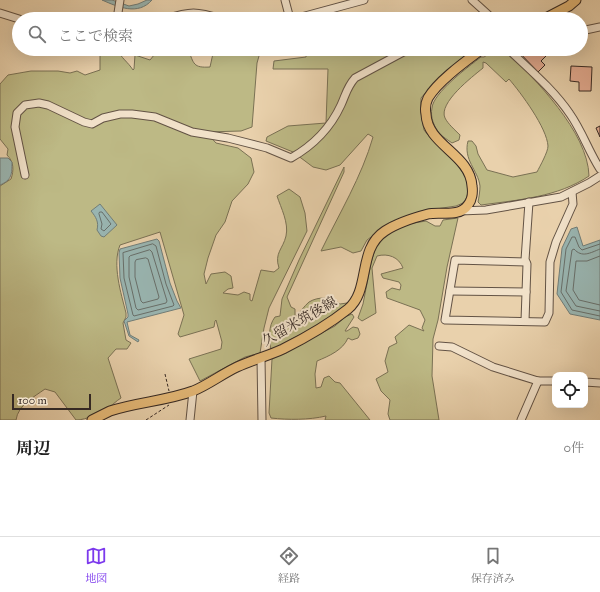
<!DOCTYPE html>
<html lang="ja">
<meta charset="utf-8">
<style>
:root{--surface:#fff;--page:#f2f2f2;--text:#222;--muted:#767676;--line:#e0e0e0;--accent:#7c3aed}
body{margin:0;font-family:"IM FELL Great Primer","Noto Serif JP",serif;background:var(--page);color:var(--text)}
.controls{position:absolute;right:12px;bottom:12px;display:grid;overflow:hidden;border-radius:8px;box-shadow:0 4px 16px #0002}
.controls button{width:36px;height:36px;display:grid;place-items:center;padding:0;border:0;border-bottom:1px solid var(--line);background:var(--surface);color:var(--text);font:20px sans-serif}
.scale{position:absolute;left:12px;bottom:10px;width:79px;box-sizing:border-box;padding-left:4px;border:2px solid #362923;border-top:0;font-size:11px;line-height:14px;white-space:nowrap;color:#362923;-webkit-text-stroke:3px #f1e1c9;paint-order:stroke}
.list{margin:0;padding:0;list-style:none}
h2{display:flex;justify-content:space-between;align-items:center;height:52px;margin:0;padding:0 16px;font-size:17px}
h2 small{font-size:13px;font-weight:400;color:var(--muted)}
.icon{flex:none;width:22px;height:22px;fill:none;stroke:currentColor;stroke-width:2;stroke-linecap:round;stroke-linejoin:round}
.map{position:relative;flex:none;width:600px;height:420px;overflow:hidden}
.search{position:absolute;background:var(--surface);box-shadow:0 4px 16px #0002;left:12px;right:12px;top:12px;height:44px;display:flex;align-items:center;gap:10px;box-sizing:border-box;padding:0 14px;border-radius:22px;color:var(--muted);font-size:15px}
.sheet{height:116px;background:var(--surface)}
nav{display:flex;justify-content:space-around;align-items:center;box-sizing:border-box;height:56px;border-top:1px solid var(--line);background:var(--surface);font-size:11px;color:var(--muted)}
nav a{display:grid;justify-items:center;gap:2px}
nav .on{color:var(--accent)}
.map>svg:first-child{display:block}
.green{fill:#bdb985;stroke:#7a7154}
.water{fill:#99b5b1;stroke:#717d78}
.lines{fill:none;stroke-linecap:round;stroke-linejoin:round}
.shore{stroke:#686f6a;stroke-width:1}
.building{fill:#e5ac92;stroke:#362923}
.minor-casing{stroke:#635345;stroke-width:9}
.major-casing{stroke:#362923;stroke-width:11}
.path{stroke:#362923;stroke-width:1;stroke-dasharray:3 2;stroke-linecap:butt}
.minor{stroke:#f1e1c9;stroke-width:7}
.major{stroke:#e4b876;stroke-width:9}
.labels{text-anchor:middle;stroke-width:4;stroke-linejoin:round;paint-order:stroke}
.street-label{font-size:14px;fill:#362923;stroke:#f1e1c9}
</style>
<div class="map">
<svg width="600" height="420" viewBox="0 0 600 420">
<rect width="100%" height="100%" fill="#e9d1ac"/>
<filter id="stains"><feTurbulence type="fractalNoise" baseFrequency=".005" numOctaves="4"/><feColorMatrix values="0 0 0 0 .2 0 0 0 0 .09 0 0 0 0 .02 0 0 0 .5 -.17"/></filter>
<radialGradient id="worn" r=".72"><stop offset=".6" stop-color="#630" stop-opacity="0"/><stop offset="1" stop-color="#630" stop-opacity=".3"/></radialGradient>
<g class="green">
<path d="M100,49H117C121,58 128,62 133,70L134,69L135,55L150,60L159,49H188C194,64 193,68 210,67L214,49H261L257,63L252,127L241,131L206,132L216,143L238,148L251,158L254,172L248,184L232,201L225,222L216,235L208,258L204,274L206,284L211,274L225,272L231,276L233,288L228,289L223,293L238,295L244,292L250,294V300L252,301L261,270L274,272L279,268C274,253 283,249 286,236C289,223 281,208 277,196L289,189L300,197L305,213L307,231L269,308L264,328L260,353L245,357L200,381L189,359L221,349L222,342L216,320L215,321L214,327L180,337L178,334L184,315L160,232L120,245C112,265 121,293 126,313V317L123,323L126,340L131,343L127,349H116L108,358L121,398C116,401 114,404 109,407C99,413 87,420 76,420L55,392L45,389C34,397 18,405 16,420H0V186L11,179C14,170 14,162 7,155L8,149L0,139V84L8,75L31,71H58L70,73L77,71L85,75L100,70Z"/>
<path d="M318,49H409L413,52L418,49H465L470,51L433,84L421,98V113L424,130L433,141L454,161L466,177L469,190L467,197L463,203L456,206L429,210L390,223L367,240L361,251L353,253L341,247L321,251C339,214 362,176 373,137L368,134L340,165L326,170L313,167L293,152L266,141L267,137L288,126L326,123L328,69H273L274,61L306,57L307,51Z"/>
<path d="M499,50H505C535,79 588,132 589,176C558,197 518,200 481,205L478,202C479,197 480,191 480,186C478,170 463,160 468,141H472L476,146L478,154L487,170L513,177L537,172C540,166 548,152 548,146C547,128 521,93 509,79L506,82L486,63L483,62V68C472,77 438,103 445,118C448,124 455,130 460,135L459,140L452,143C448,140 443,137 440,134C434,127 430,117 432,108C433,93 468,67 481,57H484L492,52L497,53Z"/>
<path d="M344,167V172L287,297L291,307L295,309V317C300,313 304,306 309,302C319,296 331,297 340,304L347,303L345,307L339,314L271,350C269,339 268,326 275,317L280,316L282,299L299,260Z"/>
<path d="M458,218L447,267L438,320L433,339L432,376L439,420H390L388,414L390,400L381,391L376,379L388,372L385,361L389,347L397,343L395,337L409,325L424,331L422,328L425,320L420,310L387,298L386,292L392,288L400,290L401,285L399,282L383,278L381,274L403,268C399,257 388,253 377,256L372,268L376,313L362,321L358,318L363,304L371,263L376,246L386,235L408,224L426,221L435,226H440L443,220Z"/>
<path d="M352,314L354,317L345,331H347L353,327L358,328L360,334L358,338L352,340L348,338C343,350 329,356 317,361L315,374L316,388L321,387L324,378L329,376L335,382L340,383L370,420H325L326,416C309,420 288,420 271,418L269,413L272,359L335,326L345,317Z"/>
</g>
<g class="water">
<path d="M102,0H112L129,6L138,4L147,0H152C138,16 118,7 102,0Z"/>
<path d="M0,158H8L12,162C12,174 12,180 0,185Z"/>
<path d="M100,204L117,225L104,237L101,236L97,230C99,222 96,217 91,211Z"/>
<polygon points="577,227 583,246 600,240 600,320 570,314 557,294 562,248 571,229"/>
<polygon points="157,239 159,241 170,283 177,301 181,308 127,322 130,335 139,340 138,342 129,336 124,321 128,317 128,314 120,278 119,253 120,249"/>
</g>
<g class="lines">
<g class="shore">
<polygon points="100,212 102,212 111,224 104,231 101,229 102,224 99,214"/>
<polygon points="153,244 156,246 166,284 174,305 173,306 134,316 133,315 124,278 123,253"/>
<polyline points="600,244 582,250 579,247 575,237 572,237 566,249 561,292 572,310 600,316"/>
<path d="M600,249C590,253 582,258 574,249L572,250L566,291L576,306L600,311"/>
<polygon points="150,250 152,252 167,301 166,303 138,310 136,308 129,277 129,257 130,256"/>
<polyline points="600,256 587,261 576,261 573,290 579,300 600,305"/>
<polygon points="146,258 148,259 159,297 158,299 143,303 141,301 135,277 135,262 136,260"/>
</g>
</g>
<g class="building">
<polygon points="516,49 529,49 532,52 535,49 541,49 547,55 541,61 545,65 538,72"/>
<polygon points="571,66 592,67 591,91 579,91 579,82 570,81"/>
<polygon points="600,126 600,137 596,128"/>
</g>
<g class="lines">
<g class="minor-casing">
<g id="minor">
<polyline points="285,0 290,19"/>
<polyline points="472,0 493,19"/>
<polyline points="0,13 19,19"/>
<polyline points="117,19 120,0"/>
<path d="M166,19C190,11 197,11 221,19"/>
<polyline points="294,19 364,0"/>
<polyline points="581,31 600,27"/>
<path d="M508,49C529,69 554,90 570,114C582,131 589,152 600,169"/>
<path d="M25,175L15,127L17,113L25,105L39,103L48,105L84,122L92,124L103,118L120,114H132L155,117L192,132L228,138L267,148L291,158C314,145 330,129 341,105C346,94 347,87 355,78L409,49"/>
<polyline points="460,211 486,210 561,197 589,183 600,176"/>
<polyline points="526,262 455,260 445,320 545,322 549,313 550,262 556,242 573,204 572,192"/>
<polyline points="450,291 526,292"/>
<polyline points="525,321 527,264 525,260 529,202"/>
<polyline points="439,346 452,347 493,367 538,381 555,381"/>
<polyline points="261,358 262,420"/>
<polyline points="585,382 600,383"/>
<polyline points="190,420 193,391"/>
<polyline points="521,420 538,381"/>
</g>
</g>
<g class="major-casing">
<g id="major">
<polyline points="544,19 569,6 576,0"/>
<path d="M92,420C98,417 104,414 110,411C137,402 166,401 193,391C208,385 222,374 237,367C252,360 268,356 283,349C305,338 328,325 348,309C371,290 357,249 385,231C397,223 413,218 428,214C440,211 459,218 468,205C472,200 473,192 472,186C470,154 427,145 426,114C425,109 426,102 428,98C438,81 466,61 482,49"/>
</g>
</g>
<g class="path">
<polyline points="165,374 169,391"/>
<polyline points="146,420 169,405"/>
</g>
<use href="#minor" class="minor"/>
<use href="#major" class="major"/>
</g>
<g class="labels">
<g class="street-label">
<text transform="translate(299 321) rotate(-30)" y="5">久留米筑後線</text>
</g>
</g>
<rect width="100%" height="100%" filter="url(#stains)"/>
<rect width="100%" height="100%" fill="url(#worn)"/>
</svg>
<div class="controls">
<button><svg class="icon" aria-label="locate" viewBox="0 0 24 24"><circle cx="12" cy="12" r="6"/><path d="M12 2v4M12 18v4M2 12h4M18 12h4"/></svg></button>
</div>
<div class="scale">100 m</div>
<div class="search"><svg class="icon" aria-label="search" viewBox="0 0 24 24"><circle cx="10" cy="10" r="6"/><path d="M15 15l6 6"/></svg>ここで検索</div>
</div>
<section class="sheet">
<h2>周辺<small>0件</small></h2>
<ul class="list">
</ul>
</section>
<nav>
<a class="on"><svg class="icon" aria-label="map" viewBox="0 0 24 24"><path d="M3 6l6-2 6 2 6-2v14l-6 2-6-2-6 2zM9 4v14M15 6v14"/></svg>地図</a>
<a><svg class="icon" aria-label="directions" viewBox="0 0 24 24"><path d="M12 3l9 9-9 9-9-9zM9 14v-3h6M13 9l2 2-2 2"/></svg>経路</a>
<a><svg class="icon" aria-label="saved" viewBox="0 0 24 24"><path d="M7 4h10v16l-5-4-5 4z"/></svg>保存済み</a>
</nav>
